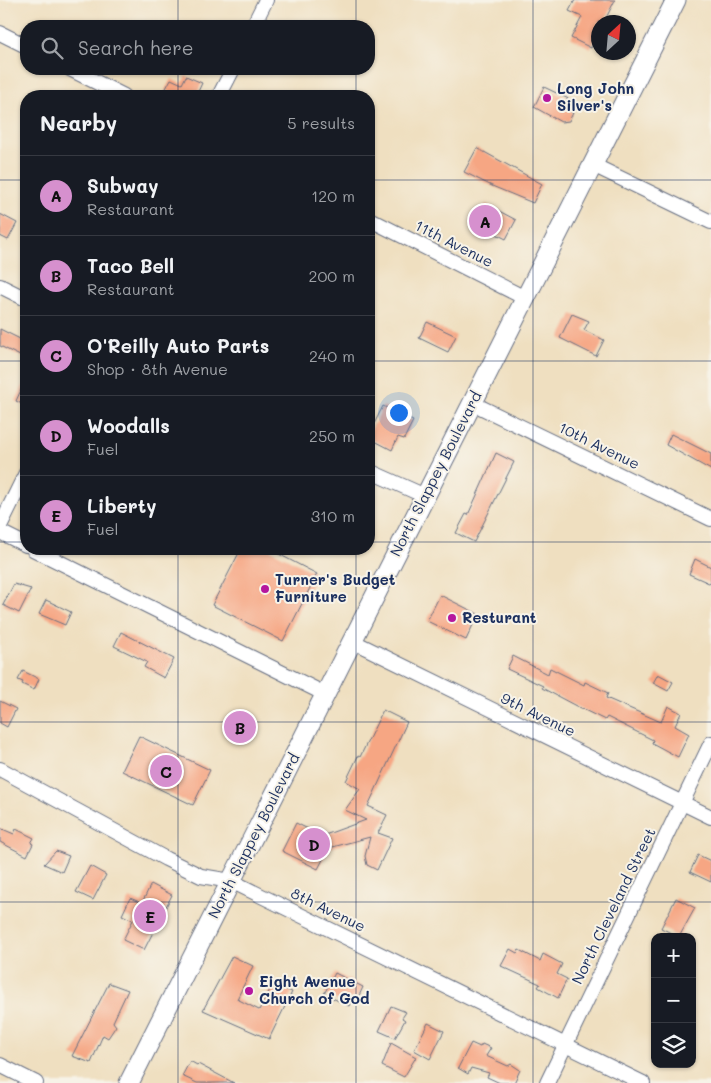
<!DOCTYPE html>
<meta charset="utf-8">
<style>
:root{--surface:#171b24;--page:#20242c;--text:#f1f3f6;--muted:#9ea1a6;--line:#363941;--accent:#d690ce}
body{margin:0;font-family:Mali,sans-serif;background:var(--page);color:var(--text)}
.controls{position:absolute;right:15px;bottom:15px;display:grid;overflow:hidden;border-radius:10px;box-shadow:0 1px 4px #0004}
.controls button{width:45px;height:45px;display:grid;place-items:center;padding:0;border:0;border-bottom:1px solid var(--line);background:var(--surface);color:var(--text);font:25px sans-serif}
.compass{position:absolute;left:591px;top:15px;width:45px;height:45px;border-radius:50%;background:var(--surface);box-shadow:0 1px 4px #0004;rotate:26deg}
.you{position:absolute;left:398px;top:412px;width:18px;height:18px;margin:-12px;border:4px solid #fff;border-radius:50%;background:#1a73e8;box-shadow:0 0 0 8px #1a73e833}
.badge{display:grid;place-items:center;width:32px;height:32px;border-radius:50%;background:var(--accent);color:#111;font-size:16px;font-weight:700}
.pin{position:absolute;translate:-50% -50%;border:2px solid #fff;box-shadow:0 1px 5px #0006}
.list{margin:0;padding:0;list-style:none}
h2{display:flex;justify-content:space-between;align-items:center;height:65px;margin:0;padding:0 20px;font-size:21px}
h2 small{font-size:16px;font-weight:400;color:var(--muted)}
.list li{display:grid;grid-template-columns:32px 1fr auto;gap:15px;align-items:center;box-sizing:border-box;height:80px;padding:0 20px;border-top:1px solid var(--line)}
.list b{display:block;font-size:19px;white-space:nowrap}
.list p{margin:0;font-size:16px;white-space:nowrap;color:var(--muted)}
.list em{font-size:16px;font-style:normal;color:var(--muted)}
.icon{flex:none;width:28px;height:28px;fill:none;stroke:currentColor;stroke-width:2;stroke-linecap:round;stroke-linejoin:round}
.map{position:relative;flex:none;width:711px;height:1083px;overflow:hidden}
.search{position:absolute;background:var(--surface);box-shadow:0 1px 4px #0004;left:20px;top:20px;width:355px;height:55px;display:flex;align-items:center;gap:12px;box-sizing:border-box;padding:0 18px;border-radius:20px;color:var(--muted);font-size:19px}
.panel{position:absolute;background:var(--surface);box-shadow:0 1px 4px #0004;left:20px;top:90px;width:355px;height:465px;border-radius:20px}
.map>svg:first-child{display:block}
.building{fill:#f6a683}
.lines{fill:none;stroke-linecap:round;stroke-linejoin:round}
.minor-casing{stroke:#656d80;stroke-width:16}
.major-casing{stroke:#656d80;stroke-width:21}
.minor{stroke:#fff;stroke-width:14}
.major{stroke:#fff;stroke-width:19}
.grid{fill:none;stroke:#1b2f5e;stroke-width:1;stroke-opacity:0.55}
.poi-dot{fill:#b5179e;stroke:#f7f3e8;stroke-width:2}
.labels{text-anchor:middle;stroke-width:4;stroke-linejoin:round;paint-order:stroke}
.poi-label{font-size:15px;font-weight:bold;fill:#1b2f5e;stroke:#f7f3e8;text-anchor:start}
.street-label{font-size:15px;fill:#1b2f5e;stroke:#f7f3e8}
</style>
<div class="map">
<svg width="711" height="1083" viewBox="0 0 711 1083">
<rect width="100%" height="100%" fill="#f7f3e8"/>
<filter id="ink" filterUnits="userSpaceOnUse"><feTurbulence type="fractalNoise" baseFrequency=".02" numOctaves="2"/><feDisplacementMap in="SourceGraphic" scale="10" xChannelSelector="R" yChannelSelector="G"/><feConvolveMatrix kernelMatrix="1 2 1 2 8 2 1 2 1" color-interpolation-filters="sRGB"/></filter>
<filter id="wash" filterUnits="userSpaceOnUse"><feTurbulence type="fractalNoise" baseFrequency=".0096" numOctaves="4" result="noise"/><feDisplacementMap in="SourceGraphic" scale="20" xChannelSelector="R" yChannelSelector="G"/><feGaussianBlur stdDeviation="1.12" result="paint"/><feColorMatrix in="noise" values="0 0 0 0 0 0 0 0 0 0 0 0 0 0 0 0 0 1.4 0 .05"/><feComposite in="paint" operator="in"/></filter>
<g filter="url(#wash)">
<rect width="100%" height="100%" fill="#efdfc0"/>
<g id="blocks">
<g class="building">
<polygon points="575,0 615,0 604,22 598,22 598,32 591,48 571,38 582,17 569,11"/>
<polygon points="186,76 202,83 196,96 178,96 165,90 171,79 182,84"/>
<polygon points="544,87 577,103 571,112 573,113 569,121 561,122 534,107"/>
<polygon points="477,148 542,184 533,203 492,186 464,172"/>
<polygon points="486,204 516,220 506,239 477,224"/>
<polygon points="0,214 17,223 8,240 0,236"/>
<polygon points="572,314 589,321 584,330 604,340 596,356 560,338"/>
<polygon points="427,322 456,336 448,352 419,338"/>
<polygon points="0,329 26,342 26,359 0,346"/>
<polygon points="26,379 26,406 16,401"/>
<polygon points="383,406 413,421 404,439 398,437 392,450 369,438 369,434"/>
<polygon points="671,434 711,454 711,470 666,445"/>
<polygon points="496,453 514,462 474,542 456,533 466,514 468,515"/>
<polygon points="241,549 269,549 317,574 283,641 212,605"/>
<polygon points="695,559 711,567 711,584 689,574"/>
<polygon points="14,584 31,589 19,613 3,605"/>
<polygon points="440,595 478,614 466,640 427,621"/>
<polygon points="46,600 71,612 65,625 39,614"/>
<polygon points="121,632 174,659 164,678 144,667 147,662 114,646"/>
<polygon points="513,656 548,674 550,668 584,685 585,682 608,693 606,698 661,722 668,706 681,713 675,726 689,734 678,757 652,743 653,740 607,717 605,720 576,706 542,688 543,686 507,669"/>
<polygon points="23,671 39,679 34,690 22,684 23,682 18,680"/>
<polygon points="658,674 673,682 668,691 653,683"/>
<polygon points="0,701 16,709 7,727 0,723"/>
<polygon points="383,710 407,722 368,806 387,815 378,833 392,838 377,870 367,865 365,856 370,837 329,848 318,869 282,851 296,823 322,836 366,820 345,810 360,789 346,781 358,756 360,757"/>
<polygon points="139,736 210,770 193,805 122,771"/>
<polygon points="0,828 14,834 16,829 34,838 31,843 33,844 27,856 0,842"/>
<polygon points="56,851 69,856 62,872 44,864"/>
<polygon points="698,855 711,861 711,882 690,872"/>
<polygon points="90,866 106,875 93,900 76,892"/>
<polygon points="151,884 172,895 144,950 123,940 133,920 122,915 130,898 142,903"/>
<polygon points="676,898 695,908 679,937 661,928"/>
<polygon points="510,949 517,953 519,950 540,961 543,954 562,964 557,974 567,979 558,998 538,987 540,984 501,966"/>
<polygon points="232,956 253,966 237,999 259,1010 273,984 292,992 269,1039 203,1010"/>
<polygon points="335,973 363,987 358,998 353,997 349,1006 324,994"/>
<polygon points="109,983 128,990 113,1022 116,1026 108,1038 103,1035 91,1063 72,1056"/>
<polygon points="391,1006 406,1012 402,1018 405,1020 395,1038 379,1031"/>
<polygon points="428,1023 444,1031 430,1059 414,1050"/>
<polygon points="391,1043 416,1057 404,1077 382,1066"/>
<polygon points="471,1043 480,1047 482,1044 491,1048 486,1056 508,1066 511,1064 520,1070 514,1083 500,1083 487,1077 489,1073 471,1068 468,1074 458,1068"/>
<polygon points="190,1061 197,1065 198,1064 234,1083 197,1083 182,1076"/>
</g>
</g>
</g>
<g filter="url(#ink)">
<use href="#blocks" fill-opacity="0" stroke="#656d80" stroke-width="1"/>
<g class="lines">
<g class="minor-casing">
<g id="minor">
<polyline points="253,26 266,0"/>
<polyline points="0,33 26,46"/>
<polyline points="70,69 124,96"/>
<polyline points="219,96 233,69"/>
<polyline points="593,165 711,222"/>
<polyline points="369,219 525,298"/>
<polyline points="0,286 26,299"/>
<polyline points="472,403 711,519"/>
<polyline points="369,471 425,496"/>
<polyline points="0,526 26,473"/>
<polyline points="0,532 26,545"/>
<polyline points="33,549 325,694"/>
<polyline points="352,641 711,817"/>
<polyline points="0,769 166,859 201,876 231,881 643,1083"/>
<polyline points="0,1065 36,1083"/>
<polyline points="547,1083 711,743"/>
</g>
</g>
<g class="major-casing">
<polyline id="major" points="129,1083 676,0"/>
</g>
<use href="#minor" class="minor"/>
<use href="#major" class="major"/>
</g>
</g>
<path class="grid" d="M178,0V26M356,0V26M533,0V1083M178,69V96M356,69V96M0,180H26M369,180H711M0,361H26M369,361H711M0,542H26M369,542H711M178,549V1083M356,549V1083M0,722H711M0,902H711"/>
<g class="poi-dot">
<circle cx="547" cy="98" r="5"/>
<circle cx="265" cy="589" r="5"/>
<circle cx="452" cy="618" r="5"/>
<circle cx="249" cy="991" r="5"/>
</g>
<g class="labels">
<g class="poi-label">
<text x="557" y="94">Long John<tspan x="557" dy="17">Silver's</tspan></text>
<text x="275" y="585">Turner's Budget<tspan x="275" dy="17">Furniture</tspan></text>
<text x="462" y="623">Resturant</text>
<text x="259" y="987">Eight Avenue<tspan x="259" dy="17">Church of God</tspan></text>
</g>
<g class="street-label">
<text transform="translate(454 244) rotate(27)" y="5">11th Avenue</text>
<text transform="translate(599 446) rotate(26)" y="5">10th Avenue</text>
<text transform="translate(436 474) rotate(-63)" y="5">North Slappey Boulevard</text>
<text transform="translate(538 715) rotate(26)" y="5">9th Avenue</text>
<text transform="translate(254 836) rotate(-63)" y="5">North Slappey Boulevard</text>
<text transform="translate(614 906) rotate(-64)" y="5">North Cleveland Street</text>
<text transform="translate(328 910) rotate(26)" y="5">8th Avenue</text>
</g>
</g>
</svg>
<div class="controls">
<button>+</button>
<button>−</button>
<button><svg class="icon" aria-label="layers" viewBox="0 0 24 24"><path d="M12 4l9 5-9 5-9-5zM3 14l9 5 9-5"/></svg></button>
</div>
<svg class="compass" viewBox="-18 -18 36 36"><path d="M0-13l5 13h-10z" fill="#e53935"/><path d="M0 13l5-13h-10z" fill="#9ea1a6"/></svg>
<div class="you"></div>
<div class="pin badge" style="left:485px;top:221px">A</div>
<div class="pin badge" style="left:240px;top:727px">B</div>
<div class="pin badge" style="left:166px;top:771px">C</div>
<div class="pin badge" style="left:314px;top:844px">D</div>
<div class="pin badge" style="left:150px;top:916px">E</div>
<div class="search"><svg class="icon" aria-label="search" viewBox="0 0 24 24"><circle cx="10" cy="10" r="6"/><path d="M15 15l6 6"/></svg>Search here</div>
<section class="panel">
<h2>Nearby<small>5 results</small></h2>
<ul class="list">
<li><span class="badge">A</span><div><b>Subway</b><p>Restaurant</p></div><em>120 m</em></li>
<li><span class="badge">B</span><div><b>Taco Bell</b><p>Restaurant</p></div><em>200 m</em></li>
<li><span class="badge">C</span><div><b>O'Reilly Auto Parts</b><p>Shop · 8th Avenue</p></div><em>240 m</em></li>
<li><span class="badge">D</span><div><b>Woodalls</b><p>Fuel</p></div><em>250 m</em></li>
<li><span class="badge">E</span><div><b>Liberty</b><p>Fuel</p></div><em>310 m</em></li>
</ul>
</section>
</div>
